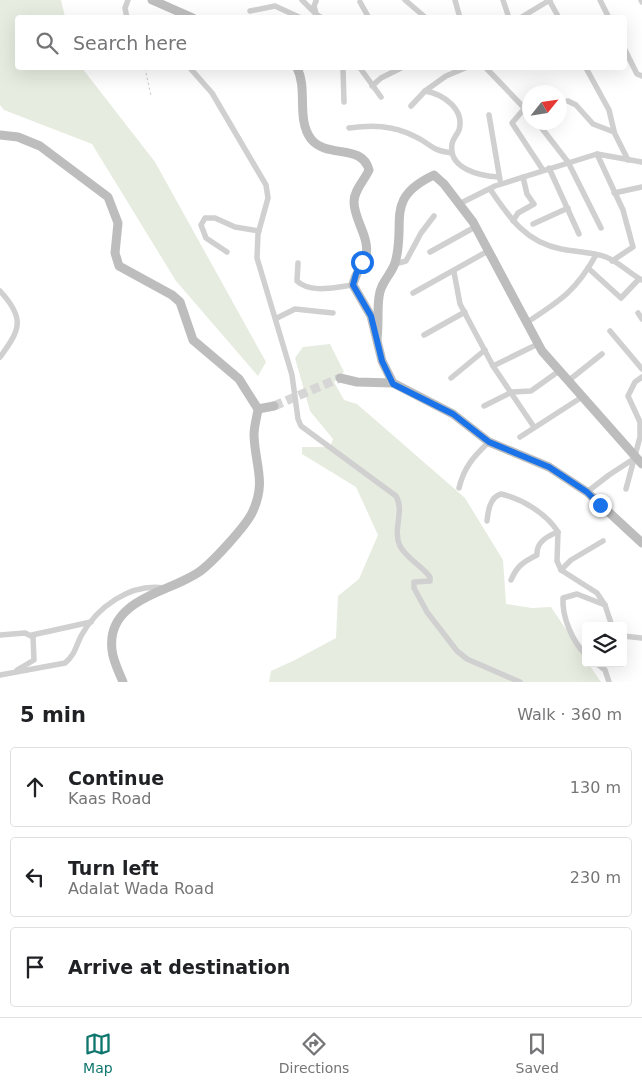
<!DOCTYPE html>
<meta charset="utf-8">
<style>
:root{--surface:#fff;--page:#f6f6f6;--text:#202124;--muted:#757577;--line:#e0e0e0;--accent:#0f766e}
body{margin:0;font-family:"DejaVu Sans",sans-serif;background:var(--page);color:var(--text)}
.controls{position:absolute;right:15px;bottom:15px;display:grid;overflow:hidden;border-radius:5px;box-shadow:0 5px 20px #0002}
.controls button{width:45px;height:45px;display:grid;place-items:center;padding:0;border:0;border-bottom:1px solid var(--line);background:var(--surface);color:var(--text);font:25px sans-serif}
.compass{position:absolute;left:522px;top:85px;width:45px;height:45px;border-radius:50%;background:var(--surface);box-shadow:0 5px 20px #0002;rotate:60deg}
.stop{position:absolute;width:15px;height:15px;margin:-11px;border:4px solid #1a73e8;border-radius:50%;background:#fff}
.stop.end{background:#1a73e8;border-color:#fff;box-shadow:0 1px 5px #0008}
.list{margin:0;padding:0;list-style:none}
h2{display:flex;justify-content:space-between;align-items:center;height:65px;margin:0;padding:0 20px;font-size:21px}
h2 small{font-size:16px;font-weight:400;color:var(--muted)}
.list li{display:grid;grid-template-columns:32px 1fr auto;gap:15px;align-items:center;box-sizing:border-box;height:80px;margin:0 10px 10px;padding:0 10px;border:1px solid var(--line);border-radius:5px}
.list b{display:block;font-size:19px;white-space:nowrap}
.list p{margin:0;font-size:16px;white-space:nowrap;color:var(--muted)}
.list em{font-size:16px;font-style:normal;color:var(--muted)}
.icon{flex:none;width:28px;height:28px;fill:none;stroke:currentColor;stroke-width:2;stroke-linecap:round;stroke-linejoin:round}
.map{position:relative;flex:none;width:642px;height:682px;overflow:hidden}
.search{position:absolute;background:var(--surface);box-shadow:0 5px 20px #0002;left:15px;right:15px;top:15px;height:55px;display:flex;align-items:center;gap:12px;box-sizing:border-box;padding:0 18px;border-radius:5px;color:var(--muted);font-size:19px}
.sheet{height:335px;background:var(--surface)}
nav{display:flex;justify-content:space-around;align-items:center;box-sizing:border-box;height:70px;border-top:1px solid var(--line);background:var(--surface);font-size:14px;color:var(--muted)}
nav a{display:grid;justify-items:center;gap:2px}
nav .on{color:var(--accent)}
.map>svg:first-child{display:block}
.grass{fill:#e6ecdf}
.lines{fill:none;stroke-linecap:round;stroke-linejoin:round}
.secondary-tunnel{stroke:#d6d6d6;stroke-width:9;stroke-dasharray:9 4.5;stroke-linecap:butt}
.path{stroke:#cdcdcd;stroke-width:1;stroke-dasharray:2.5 2.5;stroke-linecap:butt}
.street{stroke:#d0d0d0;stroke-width:5.5}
.secondary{stroke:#bdbdbd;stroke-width:9}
.route{stroke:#1a73e8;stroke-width:6}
</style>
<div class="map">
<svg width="642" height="682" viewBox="0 0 642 682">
<rect width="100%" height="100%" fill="#fff"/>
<g class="grass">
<polygon points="0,0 61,0 65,17 18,18 18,68 82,68 155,162 266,362 258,376 176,281 92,144 4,110 0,105"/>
<polygon points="330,344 344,372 334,382 344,400 357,404 465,498 503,560 506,604 532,608 551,607 586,659 586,663 588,663 601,682 269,682 271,671 295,660 336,638 338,596 359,579 378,535 356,487 302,454 302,447 330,447 333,439 310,411 295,358 303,347"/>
</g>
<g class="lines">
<polyline class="secondary-tunnel" points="274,406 340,378"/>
<polyline class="path" points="145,68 151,96"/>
<g class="street">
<polyline points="302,0 315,13"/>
<polyline points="405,0 426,18"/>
<polyline points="455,0 460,18"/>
<polyline points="503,0 509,18"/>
<polyline points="549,0 559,18"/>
<polyline points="600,0 609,18"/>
<polyline points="641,0 642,2"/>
<polyline points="316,1 314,6 316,14 322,18"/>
<polyline points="360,2 369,18"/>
<polyline points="250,11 275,6 301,18"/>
<polyline points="127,18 125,8 128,0"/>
<polyline points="520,18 550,0"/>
<polyline points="624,48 637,74 642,76"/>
<path d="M190,68L212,93L266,185L268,198L258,234L257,258L292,375L298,419L301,426L396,496C405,511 392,530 400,546C406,558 422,566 430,577V581L414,582V588L427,612L457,651L467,659L520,682"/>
<polyline points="343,68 344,102"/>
<polyline points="360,68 381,97"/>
<polyline points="486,68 530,114"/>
<polyline points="586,68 609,110 614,131"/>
<polyline points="372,86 381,78 401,68"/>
<polyline points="425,91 446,76 465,68"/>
<polyline points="560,103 568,101 576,105 593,124 614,132 628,160"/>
<path d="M411,106L425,91C443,94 465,109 459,130C457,135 453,138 452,144C448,169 480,176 499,177"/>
<polyline points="524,109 512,123 543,170"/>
<polyline points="489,115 500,180"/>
<polyline points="537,122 568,162 601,228"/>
<path d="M349,128C372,125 392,125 414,136C432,144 429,150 452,153"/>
<polyline points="597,154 623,210 633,247 612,261"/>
<polyline points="549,168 579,234"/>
<path d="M490,189C509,217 525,242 561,249C576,252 592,252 606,257C619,262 630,274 642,280"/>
<polyline points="614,193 642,187"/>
<polyline points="459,204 495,186 597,154 642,162"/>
<polyline points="513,221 518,213 534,204 527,194 523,177"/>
<polyline points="533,224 568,208"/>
<polyline points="227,252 206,238 201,225 205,218 215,218 235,227 259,231"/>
<polyline points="430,252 475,227"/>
<path d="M298,263L297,281C311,294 335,287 353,285"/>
<polyline points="395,264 406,261 421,233 434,216"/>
<polyline points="588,268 621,298 639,279"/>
<polyline points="454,272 460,304 493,366 538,344"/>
<path d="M0,291C25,318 21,329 0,357"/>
<polyline points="413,293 488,251"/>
<polyline points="638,313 642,319"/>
<polyline points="277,318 295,309 333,313"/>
<path d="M526,323C560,301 576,291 596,255"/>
<polyline points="610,331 642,369"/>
<polyline points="424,335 465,312"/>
<polyline points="493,366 534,427"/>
<polyline points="451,378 485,350"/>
<polyline points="568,381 602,354"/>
<polyline points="484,406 512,392 531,391 559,371"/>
<polyline points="520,437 582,397"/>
<path d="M459,488C464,467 474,456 489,442"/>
<polyline points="626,489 640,437 640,422 628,396 635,382 642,377"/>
<polyline points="587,492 609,475 635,458"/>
<path d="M487,521C488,511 490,497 501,494C522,499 546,513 558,532L557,561L561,570L597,593L605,605L612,626"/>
<polyline points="561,570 571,560 603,541"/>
<path d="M511,580C517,566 523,562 537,555C536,542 547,536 558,532"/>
<polyline points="0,635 25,633 33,637 34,660 17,670"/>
<polyline points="32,635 91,622"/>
<polyline points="623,636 642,638"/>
<path d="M586,655C572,641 562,617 563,598L577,594L605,605"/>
<polyline points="596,663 605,670 609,682"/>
<path d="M0,675L65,663C75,655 76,646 81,636C97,607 130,583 164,588"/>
</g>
<g class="secondary">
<polyline points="152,0 193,18"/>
<path d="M297,68C308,89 296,119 311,139C327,159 362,143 369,170C364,181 354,190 354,202C354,220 370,237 366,256C363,266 355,273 353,285L371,316L382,361L393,383"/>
<path d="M0,135L18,137L40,146L108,197L118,223L115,253L119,266L172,295L180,302L193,340L239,379L258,409C257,417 254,426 254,435C255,466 267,482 252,513C245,527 212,563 199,572C169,593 106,599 112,650C113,661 119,672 123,682"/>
<path d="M377,339C379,324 377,311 379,297C380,283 391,275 395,263C407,222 383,199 434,175L444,184L473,222L542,351L642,464"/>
<polyline points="340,378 357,382 393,383 453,414 489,442 549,467 587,492 642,543"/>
<polyline points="258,409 274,406"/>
</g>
</g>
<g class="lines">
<polyline class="route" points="362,262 356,274 353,285 371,316 382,361 393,384 453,414 489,442 549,467 587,492 600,505"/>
</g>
</svg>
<div class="controls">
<button><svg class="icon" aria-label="layers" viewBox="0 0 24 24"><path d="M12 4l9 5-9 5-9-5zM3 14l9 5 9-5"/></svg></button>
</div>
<svg class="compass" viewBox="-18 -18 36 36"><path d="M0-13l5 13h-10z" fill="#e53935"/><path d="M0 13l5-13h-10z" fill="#757577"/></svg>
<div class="stop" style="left:362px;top:262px"></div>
<div class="stop end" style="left:600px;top:505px"></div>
<div class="search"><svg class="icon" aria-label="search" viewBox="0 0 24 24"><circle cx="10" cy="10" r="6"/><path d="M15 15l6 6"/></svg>Search here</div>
</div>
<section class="sheet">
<h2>5 min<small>Walk · 360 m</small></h2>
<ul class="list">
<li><svg class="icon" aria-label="ahead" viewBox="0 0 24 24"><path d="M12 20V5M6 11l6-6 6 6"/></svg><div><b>Continue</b><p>Kaas Road</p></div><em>130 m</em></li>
<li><svg class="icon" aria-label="left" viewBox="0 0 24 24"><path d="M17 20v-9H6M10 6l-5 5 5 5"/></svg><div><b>Turn left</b><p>Adalat Wada Road</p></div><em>230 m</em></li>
<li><svg class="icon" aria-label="arrive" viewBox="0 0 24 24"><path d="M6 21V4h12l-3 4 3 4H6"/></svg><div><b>Arrive at destination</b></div></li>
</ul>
</section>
<nav>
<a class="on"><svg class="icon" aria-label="map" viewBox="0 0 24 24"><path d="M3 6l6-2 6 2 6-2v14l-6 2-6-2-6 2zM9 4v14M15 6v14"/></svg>Map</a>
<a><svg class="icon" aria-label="directions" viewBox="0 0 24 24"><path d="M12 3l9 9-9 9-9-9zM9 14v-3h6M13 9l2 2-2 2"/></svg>Directions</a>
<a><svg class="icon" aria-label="saved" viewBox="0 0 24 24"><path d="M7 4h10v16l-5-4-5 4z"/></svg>Saved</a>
</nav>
